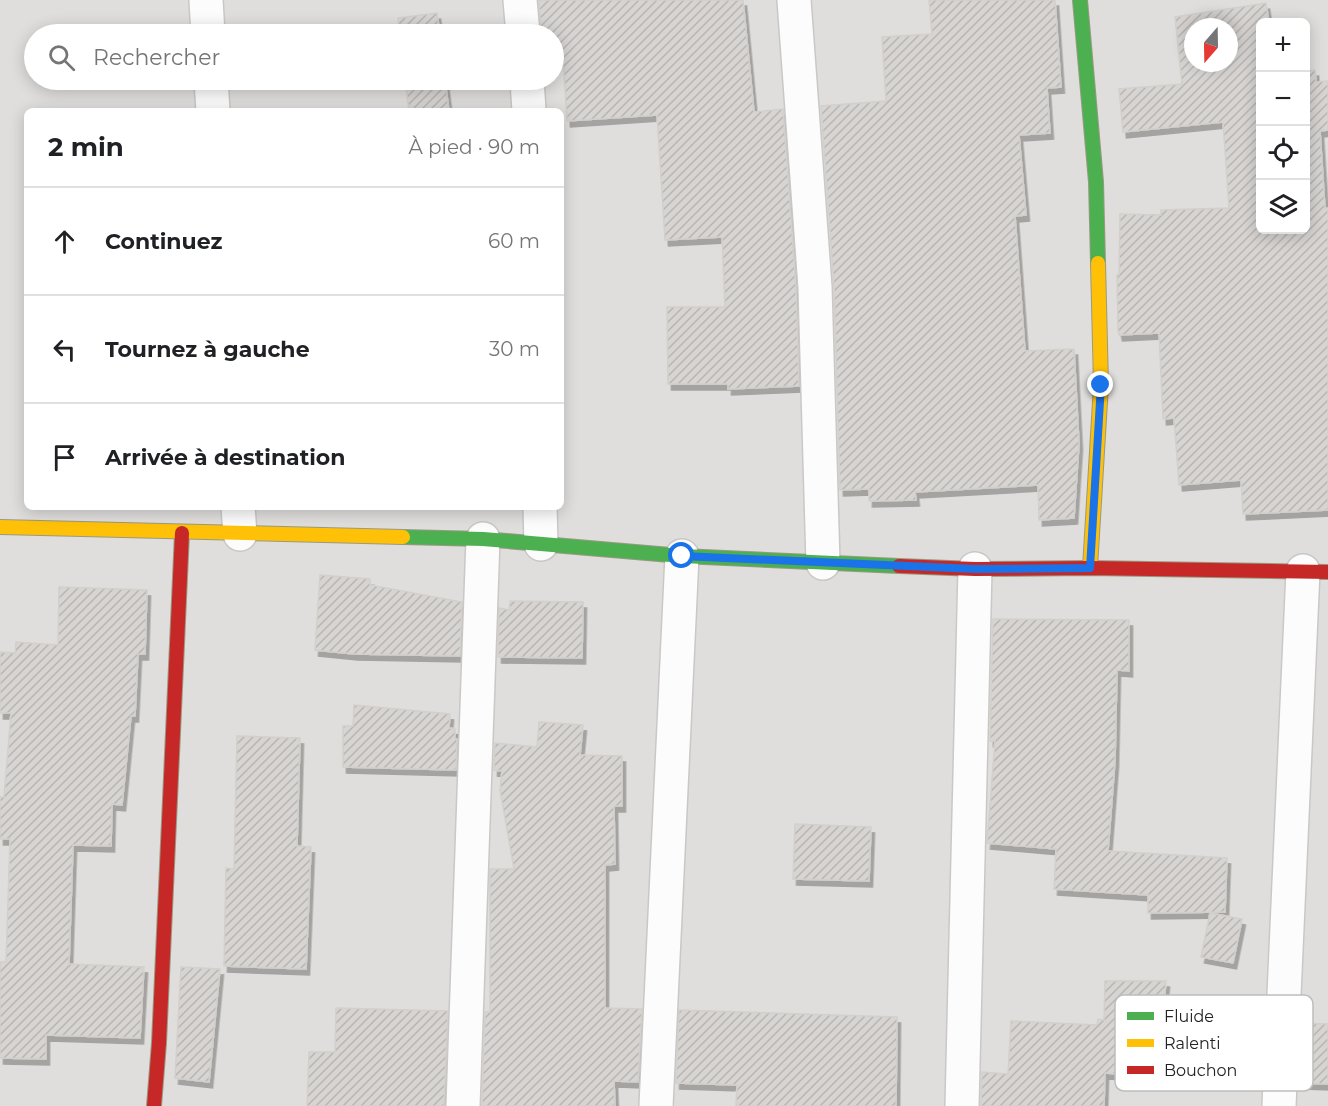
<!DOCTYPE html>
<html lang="fr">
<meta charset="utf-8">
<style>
:root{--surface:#fff;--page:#f2f2f2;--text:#202124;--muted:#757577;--line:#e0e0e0}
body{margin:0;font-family:Montserrat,sans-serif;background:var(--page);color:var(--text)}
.controls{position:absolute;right:18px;top:18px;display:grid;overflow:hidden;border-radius:9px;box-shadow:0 3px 15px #0003}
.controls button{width:54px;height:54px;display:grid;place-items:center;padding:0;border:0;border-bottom:2px solid var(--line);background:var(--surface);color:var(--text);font:30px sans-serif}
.compass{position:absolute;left:1184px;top:18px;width:54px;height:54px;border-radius:50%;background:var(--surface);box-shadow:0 3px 15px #0003;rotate:200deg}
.stop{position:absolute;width:18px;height:18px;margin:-14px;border:4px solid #1a73e8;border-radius:50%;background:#fff}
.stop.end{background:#1a73e8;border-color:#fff;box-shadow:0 2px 6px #0008}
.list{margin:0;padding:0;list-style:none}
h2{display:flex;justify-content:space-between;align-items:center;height:78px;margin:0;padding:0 24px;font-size:26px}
h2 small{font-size:20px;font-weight:400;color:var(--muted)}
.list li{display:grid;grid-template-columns:39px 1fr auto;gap:18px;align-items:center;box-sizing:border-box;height:108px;padding:0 24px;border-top:2px solid var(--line)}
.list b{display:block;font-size:22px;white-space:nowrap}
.list em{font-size:20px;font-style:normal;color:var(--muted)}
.icon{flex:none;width:33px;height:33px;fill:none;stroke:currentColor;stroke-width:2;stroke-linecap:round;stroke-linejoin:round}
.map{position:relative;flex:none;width:1328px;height:1106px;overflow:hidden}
.search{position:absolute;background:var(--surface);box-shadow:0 3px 15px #0003;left:24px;top:24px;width:540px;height:66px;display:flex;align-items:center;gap:15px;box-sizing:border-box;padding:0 21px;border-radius:33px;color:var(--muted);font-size:22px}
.panel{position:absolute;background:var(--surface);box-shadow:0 3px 15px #0003;left:24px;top:108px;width:540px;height:402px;border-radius:9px}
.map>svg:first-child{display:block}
.residential{fill:#dfdedc;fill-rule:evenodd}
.building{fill:url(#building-hatch);stroke:#d3d0cc;stroke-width:1.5;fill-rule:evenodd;filter:url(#shadow)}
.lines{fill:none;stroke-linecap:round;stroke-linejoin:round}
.street-casing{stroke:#c9c8c7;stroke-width:36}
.fast-casing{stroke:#999a82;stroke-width:16}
.slow-casing{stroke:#999a82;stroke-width:16}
.jam-casing{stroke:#999a82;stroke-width:16}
.street{stroke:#fdfcfc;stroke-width:33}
.fast{stroke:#4caf50;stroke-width:14}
.slow{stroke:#ffc107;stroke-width:14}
.jam{stroke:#c62828;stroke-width:14}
.route{stroke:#1a73e8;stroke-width:8}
.key{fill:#fff;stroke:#bdbdbd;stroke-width:1.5}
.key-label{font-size:16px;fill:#222}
</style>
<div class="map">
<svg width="1328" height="1106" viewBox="0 0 1328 1106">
<defs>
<pattern id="building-hatch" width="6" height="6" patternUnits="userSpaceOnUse" patternTransform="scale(1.5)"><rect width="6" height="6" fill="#d7d4d2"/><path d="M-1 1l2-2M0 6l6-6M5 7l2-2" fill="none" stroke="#b8b6b4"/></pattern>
<filter id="shadow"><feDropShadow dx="3.5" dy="6" stdDeviation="0" flood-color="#0004"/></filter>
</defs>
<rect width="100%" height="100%" fill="#f0eeeb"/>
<path class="residential" d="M0,0H1328V1106H0ZM1260,22H1306V230H1260ZM1193,27H1229V63H1193ZM34,34H554V80H34ZM27,111H561V507H27Z"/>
<g class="building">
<polygon points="539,0 743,0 754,112 783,109 796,288 799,386 728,389 728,384 668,384 667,307 725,307 722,237 665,240 657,115 567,121 563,59 554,60 554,34 541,34"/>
<polygon points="929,0 1055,0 1061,87 1047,88 1050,133 1019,135 1026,215 1015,216 1025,351 1074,349 1079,444 1074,518 1039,520 1038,485 915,492 916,500 869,501 869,489 840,490 834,286 821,106 886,101 882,37 932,34"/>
<path d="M1266,3L1269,22H1260V230H1305V71L1315,70L1316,82L1328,81V130L1320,131L1325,209L1328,208V510L1243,514L1241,480L1179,485L1174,418L1163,419L1159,333L1119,335L1118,330L1117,275H1119L1120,214L1161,215V210L1229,208L1223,122L1123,132L1119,89L1182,84L1175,17ZM1193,27H1229V63H1193Z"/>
<polygon points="437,13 440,34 400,34 398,18"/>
<polygon points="405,80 445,80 449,111 409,111"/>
<polygon points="320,575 370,579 370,585 462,602 460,656 354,654 315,650"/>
<polygon points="59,587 147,590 145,654 138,654 135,716 131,716 122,805 112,804 111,846 73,845 69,964 144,967 140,1038 46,1035 46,1059 0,1058 0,962 6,962 10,839 0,839 0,797 4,797 11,713 0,713 0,652 15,653 16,642 58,645"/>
<polygon points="510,601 583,602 582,658 498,657 499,608 509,610"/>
<polygon points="993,619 1129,620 1129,671 1117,670 1115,761 1108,851 1227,858 1225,912 1148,913 1148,895 1054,889 1056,849 987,843 995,741 990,741"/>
<polygon points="354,705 450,714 449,728 455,729 455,739 457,739 456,770 343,767 343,726 353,726"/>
<polygon points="539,722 583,725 580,755 622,756 622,806 614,806 615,864 605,865 605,1008 642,1009 638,1082 614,1081 615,1106 482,1106 485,1012 490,1012 490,869 514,869 500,790 502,771 494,770 495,743 537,747"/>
<polygon points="237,736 300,738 297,846 311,847 306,969 224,966 226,868 234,869"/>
<polygon points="795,824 871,827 869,881 793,879"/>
<polygon points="1210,913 1242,919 1233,963 1201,957"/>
<polygon points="181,967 220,969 209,1082 175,1078"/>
<polygon points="1105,981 1166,981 1158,1077 1105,1073 1104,1106 981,1106 982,1072 1008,1074 1011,1021 1097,1025 1098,1019 1104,1020"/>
<polygon points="336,1008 448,1011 444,1106 307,1106 309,1052 335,1052"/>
<polygon points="679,1010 897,1017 896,1106 736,1106 737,1085 676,1083"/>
<polygon points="1301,1023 1328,1024 1328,1084 1299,1083"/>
</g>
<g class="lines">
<g class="street-casing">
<g id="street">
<polyline points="206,0 208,34"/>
<polyline points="520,0 523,34"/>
<polyline points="794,0 815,287 823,563"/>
<polyline points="211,80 213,111"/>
<polyline points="527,80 529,111"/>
<polyline points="238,507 240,534"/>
<polyline points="540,507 541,544"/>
<polyline points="463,1106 483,539"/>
<polyline points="656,1106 682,556"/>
<polyline points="962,1106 975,569"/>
<polyline points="1279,1106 1303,571"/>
</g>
</g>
<g class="fast-casing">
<g id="fast">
<polyline points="1080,0 1096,182 1098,263"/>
<polyline points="403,537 483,539 682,556 899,566"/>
</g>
</g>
<g class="slow-casing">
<g id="slow">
<polyline points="0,527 403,537"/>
<polyline points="1090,568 1101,385 1098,263"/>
</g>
</g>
<g class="jam-casing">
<g id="jam">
<polyline points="899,566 975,569 1090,568 1328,572"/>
<polyline points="154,1106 159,1043 182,533"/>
</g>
</g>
<use href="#street" class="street"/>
<use href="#fast" class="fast"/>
<use href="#slow" class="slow"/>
<use href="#jam" class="jam"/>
</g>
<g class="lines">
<polyline class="route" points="682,556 975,569 1090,568 1101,385"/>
</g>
<rect x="1115" y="995" width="198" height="96" rx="9" class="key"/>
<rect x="1127" y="1012" width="27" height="8" fill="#4caf50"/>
<rect x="1127" y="1039" width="27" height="8" fill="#ffc107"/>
<rect x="1127" y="1066" width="27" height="8" fill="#c62828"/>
<g class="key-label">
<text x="1164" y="1022">Fluide</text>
<text x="1164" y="1049">Ralenti</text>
<text x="1164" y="1076">Bouchon</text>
</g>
</svg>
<div class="controls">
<button>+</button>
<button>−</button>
<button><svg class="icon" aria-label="locate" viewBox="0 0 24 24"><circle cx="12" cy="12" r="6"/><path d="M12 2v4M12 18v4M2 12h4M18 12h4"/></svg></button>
<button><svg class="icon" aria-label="layers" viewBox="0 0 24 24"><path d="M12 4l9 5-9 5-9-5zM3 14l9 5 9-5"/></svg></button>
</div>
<svg class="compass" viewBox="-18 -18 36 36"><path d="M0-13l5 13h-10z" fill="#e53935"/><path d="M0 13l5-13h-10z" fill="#757577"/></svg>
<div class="stop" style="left:682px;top:556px"></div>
<div class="stop end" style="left:1101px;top:385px"></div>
<div class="search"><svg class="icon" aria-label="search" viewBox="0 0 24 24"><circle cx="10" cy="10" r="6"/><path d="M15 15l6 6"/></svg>Rechercher</div>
<section class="panel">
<h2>2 min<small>À pied · 90 m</small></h2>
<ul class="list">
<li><svg class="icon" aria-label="ahead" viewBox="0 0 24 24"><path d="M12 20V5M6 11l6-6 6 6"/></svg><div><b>Continuez</b></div><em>60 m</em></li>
<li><svg class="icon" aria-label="left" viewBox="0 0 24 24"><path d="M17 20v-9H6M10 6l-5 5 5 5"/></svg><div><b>Tournez à gauche</b></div><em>30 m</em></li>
<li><svg class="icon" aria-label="arrive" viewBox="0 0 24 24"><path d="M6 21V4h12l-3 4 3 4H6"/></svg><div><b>Arrivée à destination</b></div></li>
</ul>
</section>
</div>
